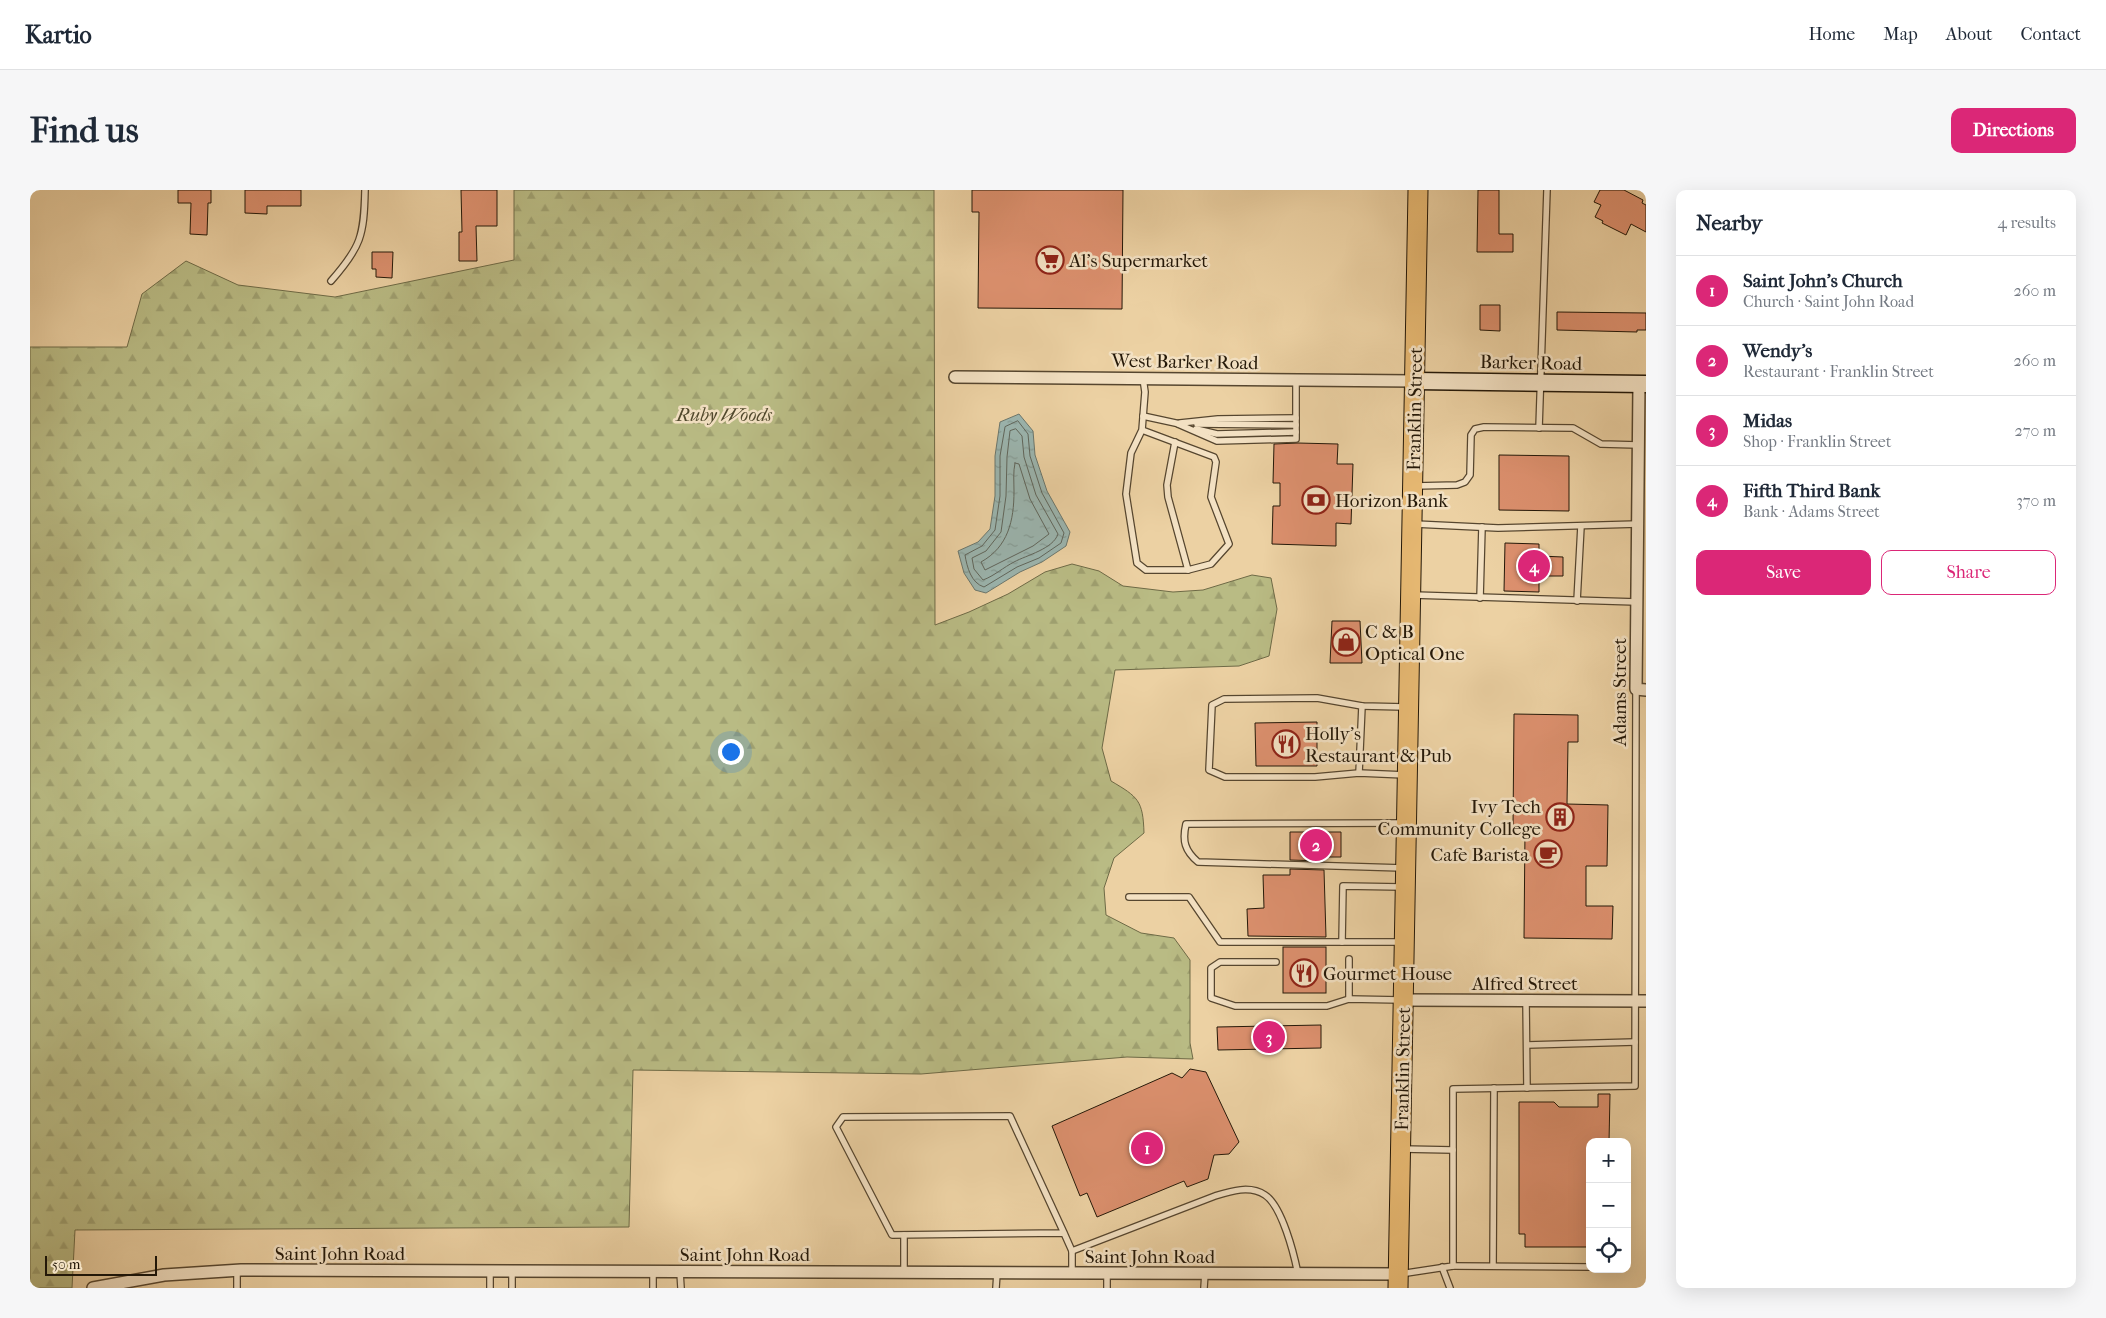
<!DOCTYPE html>
<meta charset="utf-8">
<style>
:root{--surface:#fff;--page:#f6f6f7;--text:#1f2937;--muted:#747a83;--line:#e0e1e3;--accent:#db2777}
body{margin:0;font-family:"IM FELL French Canon",serif;background:var(--page);color:var(--text)}
.controls{position:absolute;right:15px;bottom:15px;display:grid;overflow:hidden;border-radius:10px;box-shadow:0 5px 20px #0002}
.controls button{width:45px;height:45px;display:grid;place-items:center;padding:0;border:0;border-bottom:1px solid var(--line);background:var(--surface);color:var(--text);font:25px sans-serif}
.scale{position:absolute;left:15px;bottom:12px;width:112px;box-sizing:border-box;padding-left:5px;border:2px solid #241808;border-top:0;font-size:14px;line-height:18px;white-space:nowrap;color:#241808;-webkit-text-stroke:4px #f3e1c3;paint-order:stroke}
.you{position:absolute;left:700px;top:561px;width:18px;height:18px;margin:-12px;border:4px solid #fff;border-radius:50%;background:#1a73e8;box-shadow:0 0 0 8px #1a73e833}
.badge{display:grid;place-items:center;width:32px;height:32px;border-radius:50%;background:var(--accent);color:#fff;font-size:16px;font-weight:700}
.pin{position:absolute;translate:-50% -50%;border:2px solid #fff;box-shadow:0 1px 5px #0006}
.list{margin:0;padding:0;list-style:none}
h2{display:flex;justify-content:space-between;align-items:center;height:65px;margin:0;padding:0 20px;font-size:21px}
h2 small{font-size:16px;font-weight:400;color:var(--muted)}
.list li{display:grid;grid-template-columns:32px 1fr auto;gap:15px;align-items:center;box-sizing:border-box;height:70px;padding:0 20px;border-top:1px solid var(--line)}
.list b{display:block;font-size:19px;white-space:nowrap}
.list p{margin:0;font-size:16px;white-space:nowrap;color:var(--muted)}
.list em{font-size:16px;font-style:normal;color:var(--muted)}
.actions{display:flex;gap:10px;padding:15px 20px}
.actions a{flex:1;padding:11px 0;border:1px solid var(--accent);border-radius:10px;text-align:center;font-size:18px;color:var(--accent)}
.actions .main{background:var(--accent);color:#fff}
.icon{flex:none;width:28px;height:28px;fill:none;stroke:currentColor;stroke-width:2;stroke-linecap:round;stroke-linejoin:round}
.map{position:relative;flex:none;width:1616px;height:1098px;overflow:hidden;border-radius:10px}
header{display:flex;align-items:center;gap:30px;box-sizing:border-box;height:70px;padding:0 25px;background:var(--surface);border-bottom:1px solid var(--line)}
header strong{font-size:24px}
nav{display:flex;gap:28px;margin-inline-start:auto;font-size:18px}
.intro{display:flex;align-items:center;justify-content:space-between;box-sizing:border-box;height:120px;padding:0 30px}
h1{margin:0;font-size:35px}
.button{padding:12px 22px;border-radius:10px;background:var(--accent);color:#fff;font-size:18px;font-weight:700}
main{display:flex;gap:30px;padding:0 30px}
aside{flex:1;background:var(--surface);border-radius:10px;box-shadow:0 5px 20px #0002}
.map>svg:first-child{display:block}
.forest{fill:url(#forest-firs);stroke:#6e6a46}
.water{fill:url(#water-ripples);stroke:#6b766c}
.lines{fill:none;stroke-linecap:round;stroke-linejoin:round}
.shore{stroke:#60665c;stroke-width:1}
.building{fill:#dc906e;stroke:#241808}
.lane-casing{stroke:#56462f;stroke-width:8}
.street-casing{stroke:#56462f;stroke-width:14}
.secondary-casing{stroke:#241808;stroke-width:19}
.primary-casing{stroke:#241808;stroke-width:21}
.lane{stroke:#f3e1c3;stroke-width:5.5}
.street{stroke:#f3e1c3;stroke-width:11}
.secondary{stroke:#f3e1c3;stroke-width:16}
.primary{stroke:#e6b872;stroke-width:19}
.labels{text-anchor:middle;stroke-width:5;stroke-linejoin:round;paint-order:stroke}
.poi-label{font-size:19px;fill:#241808;stroke:#f3e1c3;text-anchor:start}
.street-label{font-size:19px;fill:#241808;stroke:#f3e1c3}
.park-label{font-size:19px;font-style:italic;fill:#51492d;stroke:#f3e1c3}
</style>
<header>
<strong>Kartio</strong>
<nav><a>Home</a><a>Map</a><a>About</a><a>Contact</a></nav>
</header>
<div class="intro"><h1>Find us</h1><a class="button">Directions</a></div>
<main>
<div class="map">
<svg width="1616" height="1098" viewBox="0 0 1616 1098">
<defs>
<pattern id="forest-firs" width="22" height="20" patternUnits="userSpaceOnUse" patternTransform="scale(1.25)"><rect width="22" height="20" fill="#b9bb84"/><path d="M5 1l3.5 6h-7zM16 11l3.5 6h-7z" fill="#9fa070"/></pattern>
<pattern id="water-ripples" width="26" height="14" patternUnits="userSpaceOnUse" patternTransform="scale(1.25)"><rect width="26" height="14" fill="#9bb5af"/><path d="M2 4q2-2 4 0t4 0M15 11q2-2 4 0t4 0" fill="none" stroke="#859b95"/></pattern>
</defs>
<rect width="100%" height="100%" fill="#ecd1a3"/>
<filter id="stains"><feTurbulence type="fractalNoise" baseFrequency=".004" numOctaves="4"/><feColorMatrix values="0 0 0 0 .2 0 0 0 0 .09 0 0 0 0 .02 0 0 0 .5 -.17"/></filter>
<radialGradient id="worn" r=".72"><stop offset=".6" stop-color="#630" stop-opacity="0"/><stop offset="1" stop-color="#630" stop-opacity=".3"/></radialGradient>
<path class="forest" d="M484,0H904L905,435L939,422L978,404L1015,382L1042,374L1069,381L1093,396L1143,402L1173,400L1222,385L1241,388L1247,419L1239,466L1209,476L1085,480L1072,558L1081,591C1108,607 1113,610 1114,643L1084,668L1074,698L1076,725L1111,743L1144,748L1160,770V853L1163,869L1097,867L891,884L603,880L599,1037L45,1040L42,1098H0V157H97L112,104L156,71L208,95L305,107L484,70Z"/>
<polygon class="water" points="989,224 1003,241 1005,265 1017,301 1040,342 1036,356 1012,372 990,382 956,403 945,400 934,383 928,361 948,352 960,339 965,306 965,266 970,232"/>
<g class="lines">
<g class="shore">
<path d="M988,231L998,244L1000,266L1012,303L1034,343L1031,353L1009,368L987,377L954,397C941,393 937,377 935,365L952,356L965,340L970,306V266L975,237Z"/>
<path d="M986,239L992,246L994,267L1006,305L1028,344C1023,359 997,365 984,372C974,377 964,386 953,390L944,379L942,368L956,361L971,342L976,306L977,267L980,241Z"/>
<path d="M985,273L989,274L1000,309L1019,344L1003,356L955,380L951,372C978,357 984,331 984,301C984,292 983,282 985,273Z"/>
</g>
</g>
<g class="building">
<polygon points="148,0 181,0 181,13 178,13 177,45 160,44 161,13 148,13"/>
<polygon points="215,0 271,0 271,16 237,16 237,24 215,23"/>
<polygon points="431,0 467,0 467,36 446,36 447,71 429,71 429,42 432,42"/>
<polygon points="942,0 1093,0 1092,119 948,118 949,22 942,22"/>
<polygon points="1448,0 1469,0 1469,44 1483,44 1483,62 1447,62"/>
<polygon points="1570,0 1594,0 1613,10 1612,13 1616,15 1616,42 1601,34 1596,45 1572,33 1573,31 1565,27 1571,15 1564,12"/>
<polygon points="342,62 363,62 362,88 346,87 346,79 342,79"/>
<polygon points="1450,115 1470,115 1470,141 1450,140"/>
<polygon points="1527,122 1616,123 1616,140 1607,140 1607,142 1527,140"/>
<polygon points="1268,253 1308,254 1307,274 1323,274 1321,334 1306,333 1306,356 1242,354 1243,316 1250,316 1250,293 1243,293 1244,254"/>
<polygon points="1469,265 1539,266 1539,321 1469,320"/>
<polygon points="1475,353 1509,354 1509,366 1533,367 1533,386 1509,386 1509,402 1474,401"/>
<polygon points="1302,431 1330,431 1332,473 1300,473"/>
<polygon points="1484,524 1548,525 1548,552 1538,552 1537,614 1578,615 1577,676 1556,676 1556,716 1583,716 1582,749 1494,748 1495,640 1483,639"/>
<polygon points="1287,532 1287,576 1226,576 1225,533"/>
<polygon points="1260,642 1311,642 1311,667 1294,667 1294,671 1260,670"/>
<polygon points="1260,679 1294,680 1296,747 1218,746 1217,719 1234,718 1233,685 1260,685"/>
<rect x="1253" y="757" width="43" height="46"/>
<polygon points="1291,835 1291,858 1188,860 1187,837"/>
<polygon points="1160,879 1176,882 1209,952 1199,964 1184,965 1178,989 1157,997 1154,991 1067,1027 1057,1003 1050,1006 1022,936 1142,883 1152,888"/>
<polygon points="1568,904 1580,904 1579,952 1560,952 1560,1057 1495,1057 1495,1044 1489,1044 1489,912 1524,912 1529,917 1568,917"/>
</g>
<g class="lines">
<g class="lane-casing">
<g id="lane">
<path d="M301,91C331,57 334,46 335,0"/>
<polyline points="1113,226 1150,234"/>
<polyline points="1150,233 1188,229 1266,228"/>
<polyline points="1148,234 1187,251 1266,249 1266,190"/>
<polyline points="1167,234 1266,235"/>
<polyline points="1509,238 1517,0"/>
<polyline points="1166,239 1187,244 1266,242"/>
<polyline points="1112,240 1184,267 1186,272 1181,307 1199,354 1181,374 1158,380 1116,380 1107,373 1096,304 1101,263 1112,240 1115,202 1113,188"/>
<polyline points="1145,252 1137,295 1138,307 1158,380"/>
<polyline points="1385,296 1427,295 1435,292 1440,285 1441,245 1445,239 1454,237 1543,238 1571,254 1608,255"/>
<polyline points="1385,334 1468,338 1608,334"/>
<polyline points="1383,405 1607,412"/>
<polyline points="1450,408 1452,337"/>
<polyline points="1547,411 1551,336"/>
<polyline points="1375,517 1332,516 1287,508 1194,509 1182,515 1179,580 1195,587 1285,587 1329,583 1375,585"/>
<polyline points="1329,583 1332,516"/>
<path d="M1373,678L1168,672C1155,661 1152,651 1156,634L1374,633"/>
<polyline points="1099,707 1159,707 1190,752 1371,752"/>
<polyline points="1312,752 1313,696 1372,697"/>
<polyline points="1246,772 1190,772 1181,778 1181,808 1205,816 1297,816 1319,809 1371,810"/>
<polyline points="1319,809 1319,769"/>
<polyline points="1496,811 1497,898"/>
<polyline points="1497,855 1605,852"/>
<polyline points="1372,959 1423,960"/>
<polyline points="1034,1043 862,1045 806,937 813,927 980,926 1034,1043 1042,1061 1042,1083"/>
<path d="M1042,1061L1185,1006C1201,1001 1220,995 1235,1005C1252,1016 1264,1064 1268,1084"/>
<polyline points="1423,1076 1560,1077"/>
<polyline points="1463,1076 1464,898"/>
<polyline points="1412,1077 1420,1098"/>
<polyline points="207,1080 207,1098"/>
<polyline points="623,1082 623,1098"/>
<polyline points="650,1082 651,1098"/>
<polyline points="874,1082 874,1045"/>
<polyline points="1077,1083 1077,1098"/>
<polyline points="1370,1084 1423,1076 1423,899 1605,896 1606,499"/>
<polyline points="460,1098 460,1081"/>
<polyline points="482,1098 482,1081"/>
<polyline points="966,1098 967,1083"/>
<polyline points="1174,1098 1175,1083"/>
</g>
</g>
<g class="street-casing">
<g id="street">
<polyline points="925,187 1385,191"/>
<polyline points="1609,194 1606,499 1616,500"/>
<polyline points="1373,810 1616,811"/>
<polyline points="63,1098 134,1085 211,1080 1368,1084"/>
</g>
</g>
<g class="secondary-casing">
<polyline id="secondary" points="1385,191 1616,194"/>
</g>
<g class="primary-casing">
<polyline id="primary" points="1368,1098 1388,0"/>
</g>
<use href="#lane" class="lane"/>
<use href="#street" class="street"/>
<use href="#secondary" class="secondary"/>
<use href="#primary" class="primary"/>
</g>
<defs>
<g id="supermarket-ring" transform="scale(1.4375)"><circle r="9.5" fill="#f3e1c3" stroke="#8f2418" stroke-width="1.5"/><path d="M-6-5.5h2.5l.6 2H6L4.5 2H-2.5L-4.4-4H-6ZM-1.5 3.2a1.3 1.3 0 1 0 .1 0ZM3 3.2a1.3 1.3 0 1 0 .1 0Z" fill="#8f2418"/></g>
<g id="bank-ring" transform="scale(1.4375)"><circle r="9.5" fill="#f3e1c3" stroke="#8f2418" stroke-width="1.5"/><path d="M-6-4H6V4H-6ZM0-2.3a2.3 2.3 0 1 0 0 4.6a2.3 2.3 0 1 0 0-4.6Z" fill="#8f2418"/></g>
<g id="shop-ring" transform="scale(1.4375)"><circle r="9.5" fill="#f3e1c3" stroke="#8f2418" stroke-width="1.5"/><path d="M-5-2.5h2.3a2.7 3.5 0 0 1 5.4 0H5L5.5 6h-11ZM-1.5-2.5h3a1.5 2.3 0 0 0-3 0Z" fill="#8f2418"/></g>
<g id="restaurant-ring" transform="scale(1.4375)"><circle r="9.5" fill="#f3e1c3" stroke="#8f2418" stroke-width="1.5"/><path d="M-5-6h1v4h1v-4h1v4h1v-4h1v5L-1.5 .5V6h-2V.5L-5-1ZM5-6V6H3V1.5H1.5Q1.5-4 5-6Z" fill="#8f2418"/></g>
<g id="building-ring" transform="scale(1.4375)"><circle r="9.5" fill="#f3e1c3" stroke="#8f2418" stroke-width="1.5"/><path d="M-4-6H4V6H1V3H-1V6H-4ZM-2.5-4.3h1.7v1.8h-1.7ZM.8-4.3h1.7v1.8H.8ZM-2.5-1h1.7V.8h-1.7ZM.8-1h1.7V.8H.8Z" fill="#8f2418"/></g>
<g id="cafe-ring" transform="scale(1.4375)"><circle r="9.5" fill="#f3e1c3" stroke="#8f2418" stroke-width="1.5"/><path d="M-5.5-4.5H6V0H3Q3 3.5 0 3.5H-2.5Q-5.5 3.5-5.5 0ZM3-3.2v2h1.7v-2ZM-6 4.5H4V6H-6Z" fill="#8f2418"/></g>
</defs>
<g fill-rule="evenodd">
<use href="#supermarket-ring" x="1020" y="70"/>
<use href="#bank-ring" x="1286" y="310"/>
<use href="#shop-ring" x="1316" y="452"/>
<use href="#restaurant-ring" x="1256" y="554"/>
<use href="#building-ring" x="1530" y="627"/>
<use href="#cafe-ring" x="1518" y="664"/>
<use href="#restaurant-ring" x="1274" y="783"/>
</g>
<g class="labels">
<g class="poi-label">
<text x="1039" y="77">Al's Supermarket</text>
<text x="1305" y="317">Horizon Bank</text>
<text x="1335" y="448">C &amp; B<tspan x="1335" dy="22">Optical One</tspan></text>
<text x="1275" y="550">Holly's<tspan x="1275" dy="22">Restaurant &amp; Pub</tspan></text>
<text x="1511" y="623" text-anchor="end">Ivy Tech<tspan x="1511" dy="22">Community College</tspan></text>
<text x="1499" y="671" text-anchor="end">Cafe Barista</text>
<text x="1293" y="790">Gourmet House</text>
</g>
<g class="street-label">
<text transform="translate(1155 171) rotate(1)" y="7">West Barker Road</text>
<text transform="translate(1501 172) rotate(1)" y="7">Barker Road</text>
<text transform="translate(1384 219) rotate(-89)" y="7">Franklin Street</text>
<text transform="translate(1589 502) rotate(-90)" y="7">Adams Street</text>
<text x="1495" y="800">Alfred Street</text>
<text transform="translate(1372 879) rotate(-89)" y="7">Franklin Street</text>
<text x="310" y="1070">Saint John Road</text>
<text x="715" y="1071">Saint John Road</text>
<text x="1120" y="1073">Saint John Road</text>
</g>
<g class="park-label">
<text x="694" y="231">Ruby Woods</text>
</g>
</g>
<rect width="100%" height="100%" filter="url(#stains)"/>
<rect width="100%" height="100%" fill="url(#worn)"/>
</svg>
<div class="controls">
<button>+</button>
<button>−</button>
<button><svg class="icon" aria-label="locate" viewBox="0 0 24 24"><circle cx="12" cy="12" r="6"/><path d="M12 2v4M12 18v4M2 12h4M18 12h4"/></svg></button>
</div>
<div class="scale">50 m</div>
<div class="you"></div>
<div class="pin badge" style="left:1117px;top:958px">1</div>
<div class="pin badge" style="left:1286px;top:655px">2</div>
<div class="pin badge" style="left:1239px;top:847px">3</div>
<div class="pin badge" style="left:1504px;top:376px">4</div>
</div>
<aside>
<h2>Nearby<small>4 results</small></h2>
<ul class="list">
<li><span class="badge">1</span><div><b>Saint John's Church</b><p>Church · Saint John Road</p></div><em>260 m</em></li>
<li><span class="badge">2</span><div><b>Wendy's</b><p>Restaurant · Franklin Street</p></div><em>260 m</em></li>
<li><span class="badge">3</span><div><b>Midas</b><p>Shop · Franklin Street</p></div><em>270 m</em></li>
<li><span class="badge">4</span><div><b>Fifth Third Bank</b><p>Bank · Adams Street</p></div><em>370 m</em></li>
</ul>
<div class="actions"><a class="main">Save</a><a>Share</a></div>
</aside>
</main>
